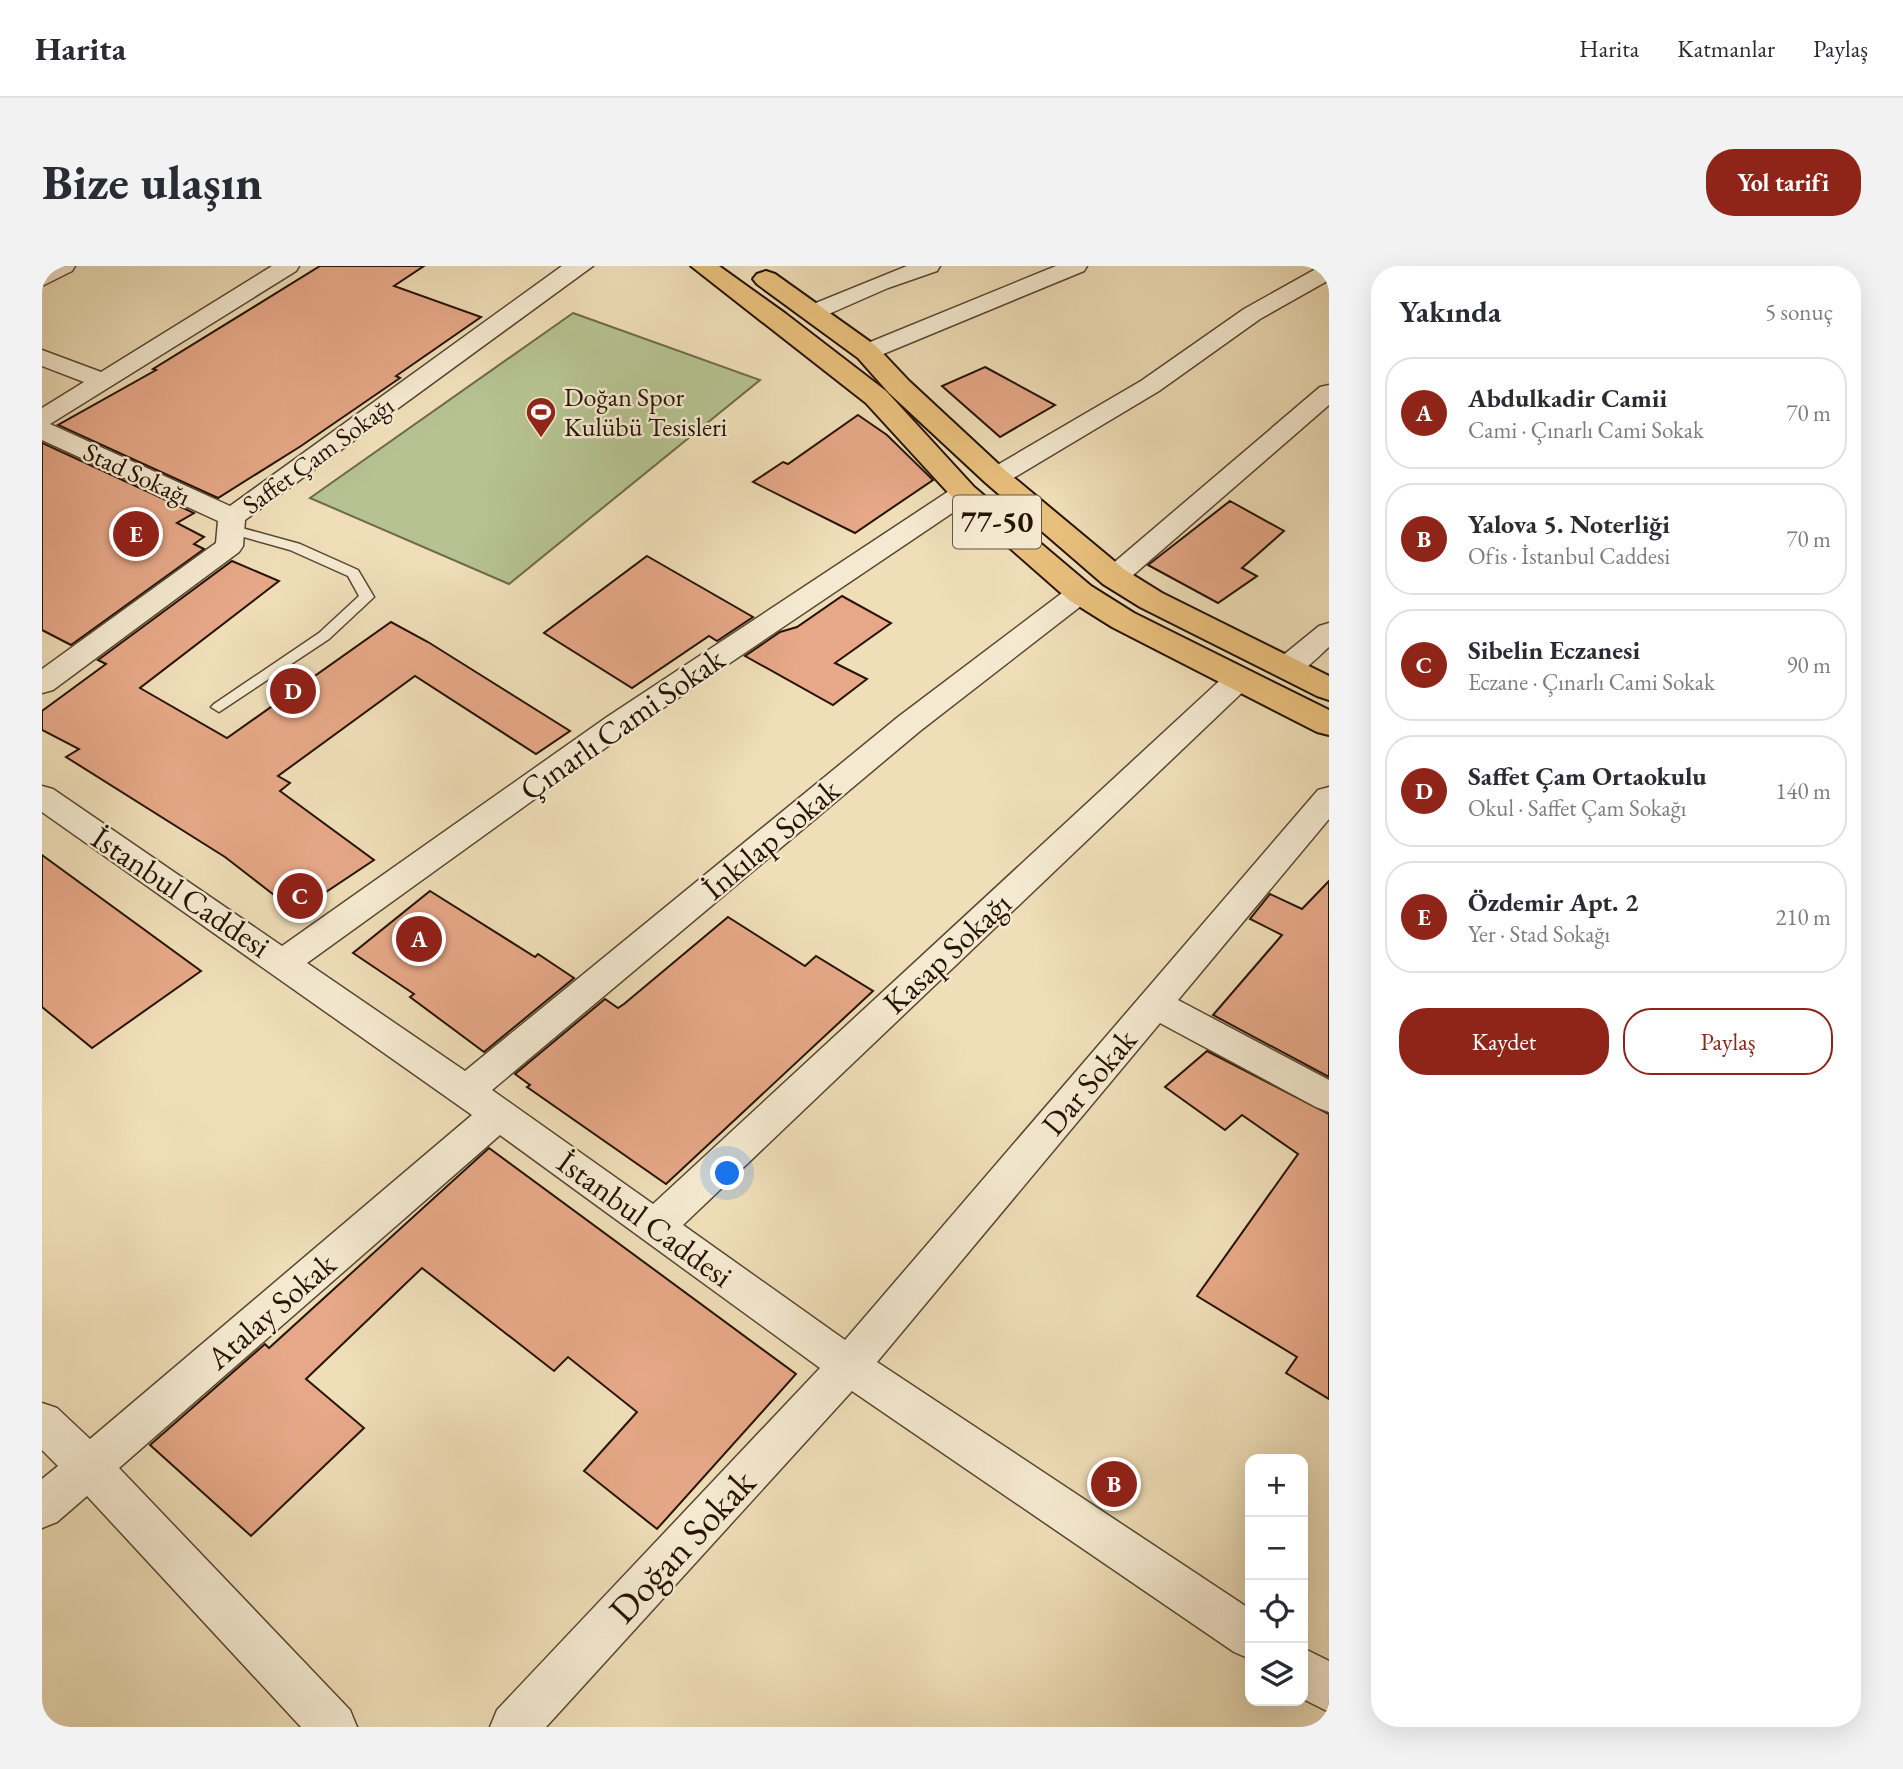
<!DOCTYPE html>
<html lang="tr">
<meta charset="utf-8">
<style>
:root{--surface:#fff;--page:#f2f2f3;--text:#2b2b33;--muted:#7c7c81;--line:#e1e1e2;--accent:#8f2418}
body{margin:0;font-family:"EB Garamond",serif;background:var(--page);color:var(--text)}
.controls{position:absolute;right:21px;bottom:21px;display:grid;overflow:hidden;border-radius:14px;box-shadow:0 7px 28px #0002}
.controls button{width:63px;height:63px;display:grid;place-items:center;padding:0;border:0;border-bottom:2px solid var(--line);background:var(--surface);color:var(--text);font:35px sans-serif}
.you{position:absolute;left:686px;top:908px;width:24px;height:24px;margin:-18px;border:5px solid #fff;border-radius:50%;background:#1a73e8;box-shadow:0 0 0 10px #1a73e833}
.badge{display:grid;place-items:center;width:46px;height:46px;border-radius:50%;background:var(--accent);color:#fff;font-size:23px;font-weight:700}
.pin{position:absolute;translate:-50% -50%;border:4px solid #fff;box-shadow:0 2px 7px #0006}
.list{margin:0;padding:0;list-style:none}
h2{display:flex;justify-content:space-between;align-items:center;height:91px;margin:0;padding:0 28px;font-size:30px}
h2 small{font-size:23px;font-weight:400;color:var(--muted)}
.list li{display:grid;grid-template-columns:46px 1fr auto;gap:21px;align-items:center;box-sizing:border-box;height:112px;margin:0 14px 14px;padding:0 14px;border:2px solid var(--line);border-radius:28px}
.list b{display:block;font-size:26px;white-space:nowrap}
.list p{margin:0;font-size:23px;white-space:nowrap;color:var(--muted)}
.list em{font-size:23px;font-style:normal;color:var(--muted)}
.actions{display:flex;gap:14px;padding:21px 28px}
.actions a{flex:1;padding:16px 0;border:2px solid var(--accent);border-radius:28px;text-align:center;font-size:24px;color:var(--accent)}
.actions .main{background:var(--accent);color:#fff}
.icon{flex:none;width:38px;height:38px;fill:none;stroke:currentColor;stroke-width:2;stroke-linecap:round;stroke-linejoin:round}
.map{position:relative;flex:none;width:1287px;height:1461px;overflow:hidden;border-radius:28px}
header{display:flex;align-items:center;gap:42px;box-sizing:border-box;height:98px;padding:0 35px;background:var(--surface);border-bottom:2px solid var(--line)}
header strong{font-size:33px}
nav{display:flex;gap:38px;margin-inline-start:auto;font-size:24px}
.intro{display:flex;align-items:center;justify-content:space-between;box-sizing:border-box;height:168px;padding:0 42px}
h1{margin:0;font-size:49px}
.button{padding:18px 32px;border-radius:28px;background:var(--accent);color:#fff;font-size:24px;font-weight:700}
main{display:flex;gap:42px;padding:0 42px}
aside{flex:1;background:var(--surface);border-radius:28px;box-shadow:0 7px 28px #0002}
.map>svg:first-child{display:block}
.green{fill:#b6c291;stroke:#6e6a4a;stroke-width:2}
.building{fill:#e6a888;stroke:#251304;stroke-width:2}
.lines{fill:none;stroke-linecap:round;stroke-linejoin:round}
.lane-casing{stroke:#584631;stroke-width:3}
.street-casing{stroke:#584631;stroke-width:3}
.primary-casing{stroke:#251304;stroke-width:4}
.lane{fill:#f5ead1;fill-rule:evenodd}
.street{fill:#f5ead1;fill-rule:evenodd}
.primary{fill:#e8bf7c;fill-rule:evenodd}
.labels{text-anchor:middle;stroke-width:5;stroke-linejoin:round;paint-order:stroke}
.far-poi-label{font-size:26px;fill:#251304;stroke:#f5ead1;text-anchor:start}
.far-street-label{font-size:26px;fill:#251304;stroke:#f5ead1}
.shield{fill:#f5ead1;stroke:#635442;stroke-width:2}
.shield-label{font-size:30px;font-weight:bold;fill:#251304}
.street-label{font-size:32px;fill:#251304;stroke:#f5ead1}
.near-street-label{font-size:38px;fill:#251304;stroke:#f5ead1}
</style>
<header>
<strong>Harita</strong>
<nav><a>Harita</a><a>Katmanlar</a><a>Paylaş</a></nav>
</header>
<div class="intro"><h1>Bize ulaşın</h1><a class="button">Yol tarifi</a></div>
<main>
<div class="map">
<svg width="1287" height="1461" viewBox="0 0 1287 1461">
<rect width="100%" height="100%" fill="#efdeb8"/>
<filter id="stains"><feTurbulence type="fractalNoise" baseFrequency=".00286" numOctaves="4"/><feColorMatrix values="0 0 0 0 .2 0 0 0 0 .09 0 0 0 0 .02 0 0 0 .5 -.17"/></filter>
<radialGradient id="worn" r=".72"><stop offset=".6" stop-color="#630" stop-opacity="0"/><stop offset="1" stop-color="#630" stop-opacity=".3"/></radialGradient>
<polygon class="green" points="531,47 718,114 467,318 268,232"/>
<g class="building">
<polygon points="278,0 382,0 352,20 439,51 354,110 358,112 259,180 176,232 16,159 114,104 111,103"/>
<polygon points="943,101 1013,139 958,171 900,120"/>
<polygon points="816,149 845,169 891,214 813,267 711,216 741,196 746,198"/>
<polygon points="0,177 152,247 135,257 162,271 152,278 162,283 29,379 0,364"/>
<polygon points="1188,235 1242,265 1200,302 1215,310 1176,337 1106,299"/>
<polygon points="605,290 711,351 675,375 667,370 590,422 502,367"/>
<polygon points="190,295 237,315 98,422 185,472 349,356 386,376 528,465 494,488 373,410 236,510 248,517 238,525 332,594 254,646 183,591 24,491 37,483 0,464 0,445 64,398 56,394"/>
<polygon points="800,330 849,357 793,397 825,413 791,439 703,390 738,366 755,361"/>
<polygon points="0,589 159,705 50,782 0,741"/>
<polygon points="1287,615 1287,811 1171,749 1240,669 1208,653 1228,628 1260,643"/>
<polygon points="388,625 493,691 496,688 532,712 442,786 368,731 372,728 311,687"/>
<polygon points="686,651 763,700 774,690 831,725 624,918 485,821 488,819 473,808 563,733 576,742 582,738"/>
<polygon points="1165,785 1287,848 1287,1133 1244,1107 1255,1091 1155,1030 1256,888 1200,849 1183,864 1123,821"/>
<polygon points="447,882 754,1108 615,1263 542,1205 595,1146 526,1091 512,1105 380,1002 264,1113 322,1162 209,1270 108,1179 223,1078 227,1082"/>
</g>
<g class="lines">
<g class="lane-casing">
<polygon id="lane" points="189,259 258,278 316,304 332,331 287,373 177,446 169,441 172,438 277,367 317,330 306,310 248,284 184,266 184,260"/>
</g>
<g class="street-casing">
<g id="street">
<polygon points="6,0 33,0 30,5 0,20 0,3"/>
<polygon points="230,0 257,0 254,5 8,158 188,240 520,0 551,0 203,254 201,280 197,286 11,424 0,427 0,403 174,277 176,255 0,174 0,142 42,116 0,100 0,84 59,106"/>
<polygon points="865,0 898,0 895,5 846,22 780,51 764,51 760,46 764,41"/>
<polygon points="1014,0 1045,0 1042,5 834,91 825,93 816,91 813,86 816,81"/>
<polygon points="1279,0 1287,0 1287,14 1218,53 1117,125 963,217 954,219 945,217 941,211 945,205 1099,115 1202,43"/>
<polygon points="1287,119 1287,139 1082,317 1072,319 1062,317 1058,311 1062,305 1278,121"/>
<polygon points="922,219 931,221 935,227 931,233 587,465 265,697 423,805 856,451 1028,321 1038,318 1048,321 1052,327 1048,333 878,465 450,824 611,938 1187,406 1197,404 1207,406 1212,413 1207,420 641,959 803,1074 1276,524 1287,521 1287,553 1136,734 1287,814 1287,846 1274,841 1118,757 835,1096 1208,1343 1208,1393 1192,1386 810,1125 504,1461 448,1461 455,1444 778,1102 458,869 77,1202 308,1444 315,1461 259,1461 45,1230 15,1256 0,1262 0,1213 16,1200 0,1184 0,1137 15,1142 48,1173 430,849 0,546 0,520 11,523 240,680 565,451 913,221"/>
<path d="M1287,357V381C1271,395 1256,415 1234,409L1229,402L1234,395L1277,360Z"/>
<polygon points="1261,1382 1287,1395 1287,1446 1261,1433"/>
</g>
</g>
<g class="primary-casing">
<g id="primary">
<polygon points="649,0 677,0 744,48 844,125 932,221 1049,320 1092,347 1287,444 1287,469 1275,466 1070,361 1027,334 912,233 824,137"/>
<polygon points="724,5 733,8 834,80 867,115 964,205 1083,304 1120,327 1287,410 1287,434 1275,430 1098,341 1061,318 944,217 847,127 816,92 715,18 711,13 715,8"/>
</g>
</g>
<use href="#lane" class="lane"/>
<use href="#street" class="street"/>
<use href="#primary" class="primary"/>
</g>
<defs>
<g id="stadium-pin" transform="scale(1.575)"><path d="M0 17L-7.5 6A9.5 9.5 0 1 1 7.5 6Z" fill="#8f2418" stroke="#f5ead1"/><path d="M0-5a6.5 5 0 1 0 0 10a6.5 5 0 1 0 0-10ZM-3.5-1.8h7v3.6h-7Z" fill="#fff"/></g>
</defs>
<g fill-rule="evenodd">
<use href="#stadium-pin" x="499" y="146"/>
</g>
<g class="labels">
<g class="far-poi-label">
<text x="522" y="140">Doğan Spor<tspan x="522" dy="30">Kulübü Tesisleri</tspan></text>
</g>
<g class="far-street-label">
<text transform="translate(276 189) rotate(-36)" y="9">Saffet Çam Sokağı</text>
<text transform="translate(95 208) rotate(25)" y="9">Stad Sokağı</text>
</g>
<rect class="shield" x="911" y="229.5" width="88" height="53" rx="5"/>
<g class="shield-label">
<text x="955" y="266">77-50</text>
</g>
<g class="street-label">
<text transform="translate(580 458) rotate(-35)" y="11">Çınarlı Cami Sokak</text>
<text transform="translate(729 573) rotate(-40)" y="11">İnkılap Sokak</text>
<text transform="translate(139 626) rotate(34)" y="11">İstanbul Caddesi</text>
<text transform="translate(905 687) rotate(-43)" y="11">Kasap Sokağı</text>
<text transform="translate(1047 816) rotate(-50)" y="11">Dar Sokak</text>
<text transform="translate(603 953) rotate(36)" y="11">İstanbul Caddesi</text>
<text transform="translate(229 1045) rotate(-41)" y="11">Atalay Sokak</text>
</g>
<g class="near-street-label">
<text transform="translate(640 1280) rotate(-47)" y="13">Doğan Sokak</text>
</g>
</g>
<rect width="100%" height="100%" filter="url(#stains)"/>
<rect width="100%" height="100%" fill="url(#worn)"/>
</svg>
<div class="controls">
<button>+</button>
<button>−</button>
<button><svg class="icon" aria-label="locate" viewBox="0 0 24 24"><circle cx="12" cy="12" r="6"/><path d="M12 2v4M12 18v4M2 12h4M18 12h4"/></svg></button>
<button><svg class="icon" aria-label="layers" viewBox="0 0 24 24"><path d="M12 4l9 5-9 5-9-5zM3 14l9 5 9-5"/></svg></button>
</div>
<div class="you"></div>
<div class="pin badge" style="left:377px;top:673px">A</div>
<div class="pin badge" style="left:1072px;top:1218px">B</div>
<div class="pin badge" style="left:258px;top:630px">C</div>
<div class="pin badge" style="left:251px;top:425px">D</div>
<div class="pin badge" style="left:94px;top:268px">E</div>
</div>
<aside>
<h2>Yakında<small>5 sonuç</small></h2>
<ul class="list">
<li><span class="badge">A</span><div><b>Abdulkadir Camii</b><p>Cami · Çınarlı Cami Sokak</p></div><em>70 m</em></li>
<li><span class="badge">B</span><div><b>Yalova 5. Noterliği</b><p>Ofis · İstanbul Caddesi</p></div><em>70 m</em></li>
<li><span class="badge">C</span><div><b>Sibelin Eczanesi</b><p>Eczane · Çınarlı Cami Sokak</p></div><em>90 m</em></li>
<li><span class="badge">D</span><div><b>Saffet Çam Ortaokulu</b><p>Okul · Saffet Çam Sokağı</p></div><em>140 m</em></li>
<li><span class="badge">E</span><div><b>Özdemir Apt. 2</b><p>Yer · Stad Sokağı</p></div><em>210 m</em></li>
</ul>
<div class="actions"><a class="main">Kaydet</a><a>Paylaş</a></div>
</aside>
</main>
